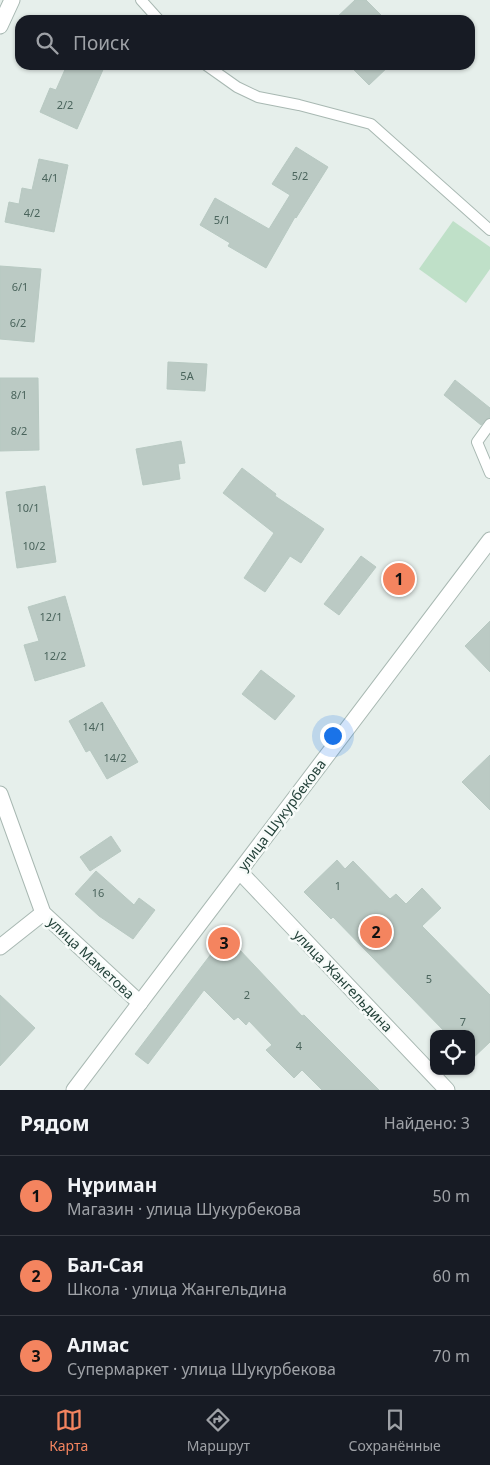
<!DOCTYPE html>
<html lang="ru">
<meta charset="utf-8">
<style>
:root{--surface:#171b24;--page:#242831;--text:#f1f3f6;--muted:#9ea1a6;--line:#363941;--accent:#f4845f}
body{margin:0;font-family:"Noto Sans",sans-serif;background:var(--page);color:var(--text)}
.controls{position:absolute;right:15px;bottom:15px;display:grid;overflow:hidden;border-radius:10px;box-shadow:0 1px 4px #0004}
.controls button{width:45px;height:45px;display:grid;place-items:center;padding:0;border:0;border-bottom:1px solid var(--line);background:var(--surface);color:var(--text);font:25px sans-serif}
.you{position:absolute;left:332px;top:735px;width:18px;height:18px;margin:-12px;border:4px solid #fff;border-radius:50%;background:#1a73e8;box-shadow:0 0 0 8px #1a73e833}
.badge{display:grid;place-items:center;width:32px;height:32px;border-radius:50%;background:var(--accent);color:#111;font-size:16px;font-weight:700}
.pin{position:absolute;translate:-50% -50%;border:2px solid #fff;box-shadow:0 1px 5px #0006}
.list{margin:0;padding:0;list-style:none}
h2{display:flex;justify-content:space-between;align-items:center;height:65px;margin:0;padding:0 20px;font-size:21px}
h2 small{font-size:16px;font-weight:400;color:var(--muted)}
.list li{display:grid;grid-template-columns:32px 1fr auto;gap:15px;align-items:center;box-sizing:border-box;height:80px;padding:0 20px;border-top:1px solid var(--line)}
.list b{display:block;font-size:19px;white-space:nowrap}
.list p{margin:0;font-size:16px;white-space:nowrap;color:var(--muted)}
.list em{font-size:16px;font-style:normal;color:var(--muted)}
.icon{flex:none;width:28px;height:28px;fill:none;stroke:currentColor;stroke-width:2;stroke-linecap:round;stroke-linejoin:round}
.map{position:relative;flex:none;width:490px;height:1090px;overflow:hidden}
.search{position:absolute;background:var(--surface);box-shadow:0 1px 4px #0004;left:15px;right:15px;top:15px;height:55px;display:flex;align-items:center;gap:12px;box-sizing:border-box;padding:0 18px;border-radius:15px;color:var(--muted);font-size:19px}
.sheet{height:305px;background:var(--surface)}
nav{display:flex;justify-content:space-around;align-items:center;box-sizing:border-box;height:70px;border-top:1px solid var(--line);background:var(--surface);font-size:14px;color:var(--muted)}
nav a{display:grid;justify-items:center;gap:2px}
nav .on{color:var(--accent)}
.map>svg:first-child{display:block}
.green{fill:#bfe0c8}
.building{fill:#bbcac4;stroke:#b8c9c2}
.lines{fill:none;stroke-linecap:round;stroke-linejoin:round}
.service-casing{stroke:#a8b8b2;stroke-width:12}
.minor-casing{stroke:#a8b8b2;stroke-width:17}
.service{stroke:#fff;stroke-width:10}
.minor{stroke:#fff;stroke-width:15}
.labels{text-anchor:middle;stroke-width:5;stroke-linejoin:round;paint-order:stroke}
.number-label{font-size:11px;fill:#4a645c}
.street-label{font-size:14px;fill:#24423a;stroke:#f7fbf9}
</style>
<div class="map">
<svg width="490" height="1090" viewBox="0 0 490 1090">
<rect width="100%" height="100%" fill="#e6efeb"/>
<polygon class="green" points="453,221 490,247 490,269 466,303 419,269"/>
<g class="building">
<polygon points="355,0 366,0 386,20 334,20"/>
<polygon points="67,65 105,65 77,129 40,112 50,88 56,90"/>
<polygon points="349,65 390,65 369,85"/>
<polygon points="296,147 328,167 296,218 295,217 266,268 228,246 230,243 200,225 215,198 269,229 290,195 272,184"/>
<polygon points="39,159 68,165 54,232 5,222 9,202 19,204 22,188 32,190"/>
<polygon points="0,266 41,269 34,342 0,339"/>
<polygon points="168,362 207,364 205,391 167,389"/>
<polygon points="0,378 38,378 39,450 0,451"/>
<polygon points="455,380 490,408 490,417 481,425 444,395"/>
<polygon points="181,441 185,463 178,464 180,479 143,485 136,449"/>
<polygon points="242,468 276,494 275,496 324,529 301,563 290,556 265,592 244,578 274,533 223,493"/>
<polygon points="45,486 56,562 17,568 6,492"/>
<polygon points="361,556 376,567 339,615 324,604"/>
<polygon points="65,596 85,666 35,681 24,645 39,641 28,607"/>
<polygon points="490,621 490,672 465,646"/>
<polygon points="261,670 295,696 275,720 242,694"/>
<polygon points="102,702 138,762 107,779 90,750 86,752 69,721"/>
<polygon points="490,755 490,810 462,782"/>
<polygon points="111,836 121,851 90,871 80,857"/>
<polygon points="337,860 345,869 353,861 390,899 396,894 406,904 422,888 441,908 422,926 490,995 490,1042 471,1060 471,1034 447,1034 333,917 331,919 304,892"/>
<polygon points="96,871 134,905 139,898 155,910 133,939 99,916 75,894"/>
<polygon points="224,937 237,947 302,1016 304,1015 379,1090 322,1090 302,1070 294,1078 266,1050 272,1045 249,1021 246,1025 238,1017 234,1020 204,990 148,1064 135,1054"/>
<polygon points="0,995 35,1028 0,1066"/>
</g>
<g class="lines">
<g class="service-casing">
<g id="service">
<polyline points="141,0 159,20"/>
<polyline points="206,65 237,87 258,97 299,105 371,124 490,230"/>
<polyline points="490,424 477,442 490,473"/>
</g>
</g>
<g class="minor-casing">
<g id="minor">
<polyline points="0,26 12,0"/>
<polyline points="0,794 43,913 140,1003"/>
<polyline points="240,872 447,1090"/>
<polyline points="0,947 43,913"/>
<polyline points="74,1090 490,540"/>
</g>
</g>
<use href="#service" class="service"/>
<use href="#minor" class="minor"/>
</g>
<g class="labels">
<g class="number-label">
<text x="65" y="109">2/2</text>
<text x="300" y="180">5/2</text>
<text x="50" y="182">4/1</text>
<text x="32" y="217">4/2</text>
<text x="222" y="224">5/1</text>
<text x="20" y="291">6/1</text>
<text x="18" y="327">6/2</text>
<text x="187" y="380">5А</text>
<text x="19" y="399">8/1</text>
<text x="19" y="435">8/2</text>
<text x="28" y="512">10/1</text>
<text x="34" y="550">10/2</text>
<text x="51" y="621">12/1</text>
<text x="55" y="660">12/2</text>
<text x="94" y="731">14/1</text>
<text x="115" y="762">14/2</text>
<text x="338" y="890">1</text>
<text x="98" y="897">16</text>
<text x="429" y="983">5</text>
<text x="247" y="999">2</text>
<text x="463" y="1026">7</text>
<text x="299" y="1050">4</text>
</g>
<g class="street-label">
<text transform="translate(282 815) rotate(-53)" y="5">улица Шукурбекова</text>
<text transform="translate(91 958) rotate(43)" y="5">улица Маметова</text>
<text transform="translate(343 981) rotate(46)" y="5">улица Жангельдина</text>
</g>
</g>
</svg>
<div class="controls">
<button><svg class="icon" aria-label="locate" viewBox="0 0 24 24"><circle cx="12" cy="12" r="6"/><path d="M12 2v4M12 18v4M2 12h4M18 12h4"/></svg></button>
</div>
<div class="you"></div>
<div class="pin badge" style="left:399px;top:579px">1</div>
<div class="pin badge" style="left:376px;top:932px">2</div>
<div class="pin badge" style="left:224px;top:943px">3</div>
<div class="search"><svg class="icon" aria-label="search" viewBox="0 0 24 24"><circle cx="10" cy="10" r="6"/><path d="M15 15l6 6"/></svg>Поиск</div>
</div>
<section class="sheet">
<h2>Рядом<small>Найдено: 3</small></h2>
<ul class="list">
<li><span class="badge">1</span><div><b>Нұриман</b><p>Магазин · улица Шукурбекова</p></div><em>50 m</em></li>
<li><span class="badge">2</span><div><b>Бал-Сая</b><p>Школа · улица Жангельдина</p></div><em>60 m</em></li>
<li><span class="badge">3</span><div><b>Алмас</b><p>Супермаркет · улица Шукурбекова</p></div><em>70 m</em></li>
</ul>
</section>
<nav>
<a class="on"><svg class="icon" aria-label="map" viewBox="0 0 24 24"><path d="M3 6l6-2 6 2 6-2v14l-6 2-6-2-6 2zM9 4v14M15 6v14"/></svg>Карта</a>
<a><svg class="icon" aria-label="directions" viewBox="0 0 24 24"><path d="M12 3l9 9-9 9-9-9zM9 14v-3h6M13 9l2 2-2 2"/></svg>Маршрут</a>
<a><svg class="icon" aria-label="saved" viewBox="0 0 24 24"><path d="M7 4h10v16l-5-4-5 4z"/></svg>Сохранённые</a>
</nav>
